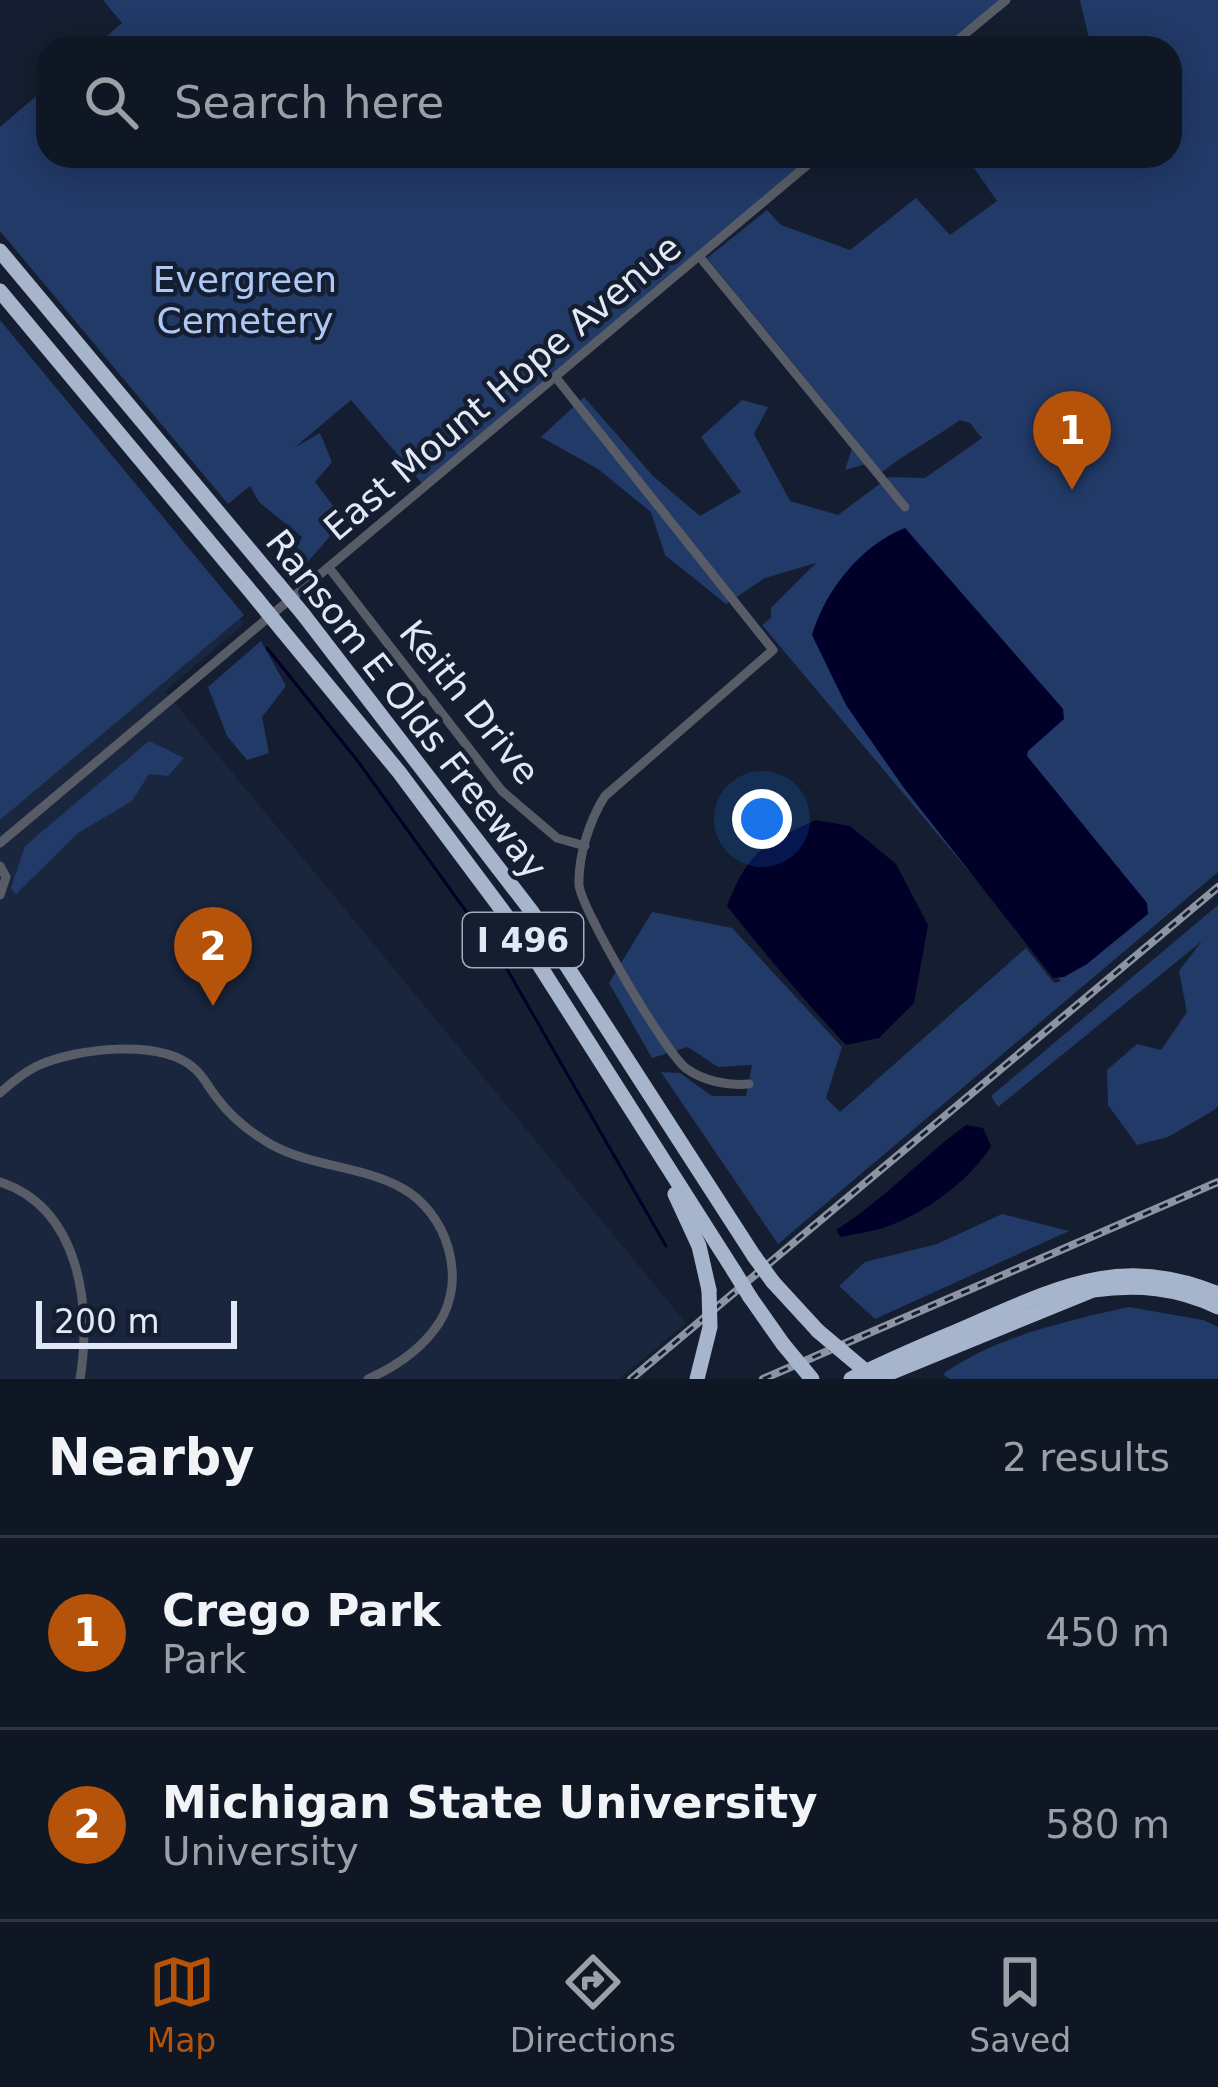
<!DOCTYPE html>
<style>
:root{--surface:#0f1624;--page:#1d2331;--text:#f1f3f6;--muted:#9b9fa6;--line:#2f3541;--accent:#b45309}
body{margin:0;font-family:"DejaVu Sans",sans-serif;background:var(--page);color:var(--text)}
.scale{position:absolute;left:36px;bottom:30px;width:201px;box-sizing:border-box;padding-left:12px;border:6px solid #e2e9f6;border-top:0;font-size:33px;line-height:42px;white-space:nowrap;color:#e2e9f6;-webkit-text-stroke:9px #141e30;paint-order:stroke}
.you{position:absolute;left:762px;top:819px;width:42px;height:42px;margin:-30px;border:9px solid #fff;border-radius:50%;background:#1a73e8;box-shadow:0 0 0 18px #1a73e833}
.badge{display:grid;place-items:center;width:78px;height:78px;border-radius:50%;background:var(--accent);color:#fff;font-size:39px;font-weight:700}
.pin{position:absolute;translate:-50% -99px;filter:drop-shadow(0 3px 6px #0008)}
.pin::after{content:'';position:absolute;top:63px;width:42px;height:36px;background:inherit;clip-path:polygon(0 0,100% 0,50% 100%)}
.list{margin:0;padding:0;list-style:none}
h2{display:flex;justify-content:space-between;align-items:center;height:156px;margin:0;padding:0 48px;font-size:51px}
h2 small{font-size:39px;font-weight:400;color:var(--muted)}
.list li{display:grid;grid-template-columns:78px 1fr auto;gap:36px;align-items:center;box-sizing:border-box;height:192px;padding:0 48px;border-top:3px solid var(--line)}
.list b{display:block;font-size:45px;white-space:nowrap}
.list p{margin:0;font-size:39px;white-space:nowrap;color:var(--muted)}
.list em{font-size:39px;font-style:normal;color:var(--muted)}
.icon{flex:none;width:66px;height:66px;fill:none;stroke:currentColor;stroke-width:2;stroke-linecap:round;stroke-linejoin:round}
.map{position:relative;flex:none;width:1218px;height:1379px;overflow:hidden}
.search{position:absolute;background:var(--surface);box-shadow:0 6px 30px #0003;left:36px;right:36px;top:36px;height:132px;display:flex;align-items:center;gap:30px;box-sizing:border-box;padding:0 42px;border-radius:36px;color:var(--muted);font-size:45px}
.sheet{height:540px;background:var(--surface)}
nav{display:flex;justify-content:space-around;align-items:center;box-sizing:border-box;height:168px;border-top:3px solid var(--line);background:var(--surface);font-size:33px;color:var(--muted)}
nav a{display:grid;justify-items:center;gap:6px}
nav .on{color:var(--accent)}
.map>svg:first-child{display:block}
.built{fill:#1a263e}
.green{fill:#223a68}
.water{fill:#000028}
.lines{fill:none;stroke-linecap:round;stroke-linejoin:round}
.stream{stroke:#000028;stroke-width:3}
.minor{stroke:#575c66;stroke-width:9}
.highway{stroke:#a6b4cc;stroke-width:15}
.rail-casing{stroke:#8c94a3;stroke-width:8}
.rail{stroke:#141e30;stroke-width:3;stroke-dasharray:9;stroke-linecap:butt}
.highway-bridge{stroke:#a6b4cc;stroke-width:15}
.labels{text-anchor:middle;stroke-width:9;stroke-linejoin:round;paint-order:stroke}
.shield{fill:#141e30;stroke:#a4acbb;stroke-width:3}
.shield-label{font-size:33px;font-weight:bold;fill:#e2e9f6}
.park-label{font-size:36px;fill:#aec8f6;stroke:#141e30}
.street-label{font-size:36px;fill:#e2e9f6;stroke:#141e30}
</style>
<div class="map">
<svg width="1218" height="1379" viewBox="0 0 1218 1379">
<rect width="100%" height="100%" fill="#141e30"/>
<polygon class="built" points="0,332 244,624 165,691 686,1323 619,1379 0,1379"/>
<g class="green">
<polygon points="103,0 1005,0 948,48 93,48 122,23"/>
<path d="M1080,0H1218V872L778,1244L661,1072L680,1073L712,1096H746L752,1065L718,1067L688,1047L652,1058L609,983L652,912L732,928L842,1047L826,1098L840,1112L1026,948L1054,983L1061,981L762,625L771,618V608L816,563L765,578L726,604L665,555L651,512L598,469L541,437L584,397L653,476L700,516L741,492L701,437L742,400L768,407L754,434L790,501L838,515L889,477L925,478L982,438L970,423L960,420C934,439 907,452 882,472L873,462L845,470L855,439L707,258L767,210L781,225L850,250L916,198L950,235L997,201L972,165L982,156H1170V48H1087L1090,43Z"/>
<polygon points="48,86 48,156 812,156 426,488 351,400 294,448 320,433 332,462 315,482 344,520 306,564 291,560 302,537 259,502 250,486 228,504 0,231 0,127"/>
<polygon points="0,320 244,615 0,820"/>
<polygon points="261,641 286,686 262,717 269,753 247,760 227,736 208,687"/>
<polygon points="149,741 184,758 168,776 149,774 132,801 78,833 16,894 11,888 25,846"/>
<polygon points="1218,905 1218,1106 1214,1110 1168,1137 1137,1145 1108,1105 1107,1070 1137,1044 1161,1050 1187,1012 1179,971 1202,941 998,1107 991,1096"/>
<polygon points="1002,1214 1069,1231 875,1319 839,1286 865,1262 937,1244"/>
<path d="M1129,1307L1203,1320L1218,1327V1379H950L943,1374C996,1336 1067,1321 1129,1307Z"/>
</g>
<g class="water">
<path d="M905,528L1063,709L1064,719L1028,751L1027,756L1147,903L1148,914L1087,964L1064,977L1053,978L904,788L846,705L812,635C825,591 861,545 905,528Z"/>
<path d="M816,820L850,826L896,864L928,925L914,1003L879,1038L846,1045C804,1000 765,954 727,906C749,850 764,844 816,820Z"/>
<path d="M966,1125L983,1128L991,1146C972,1178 930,1209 896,1223C879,1231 858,1233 841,1237L836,1230C884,1200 921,1158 966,1125Z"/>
</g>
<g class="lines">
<polyline class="stream" points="267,648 357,760 504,964 666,1246"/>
<g class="minor">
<polyline points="948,48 1006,0"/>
<polyline points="699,256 905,507"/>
<path d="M557,379L773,650L605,796C590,819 578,856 579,885C581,909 667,1056 687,1069C704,1081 728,1086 749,1084"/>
<polyline points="330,569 502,791 557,838 585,846"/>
<polyline points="0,843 818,156"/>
<polyline points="0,866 6,877 0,895"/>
<path d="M0,1093C11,1083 23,1073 37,1066C76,1048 162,1038 195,1069C204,1077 209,1088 217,1098C231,1117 251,1133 272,1145C313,1167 362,1166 402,1188C447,1213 468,1278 439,1323C422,1349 395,1367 368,1379"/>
<path d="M0,1182C80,1208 92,1307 80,1379"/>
</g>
<g class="highway">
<polyline points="0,251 278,584"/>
<polyline points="0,291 256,598"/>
<polyline points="303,614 532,912 754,1256"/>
<polyline points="282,630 399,772 517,930 734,1271"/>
<polyline points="675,1194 699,1246 709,1290"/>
<polyline points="773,1282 818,1331"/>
<polyline points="750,1297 783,1344"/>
<path d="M851,1379C892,1358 935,1341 978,1322C1063,1285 1126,1255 1218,1294"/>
<path d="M875,1379L1093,1290C1137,1284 1177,1287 1218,1307"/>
</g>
<g class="rail-casing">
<g id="rail">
<polyline points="631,1379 1218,887"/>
<polyline points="763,1379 1218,1182"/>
</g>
</g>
<use href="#rail" class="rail"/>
<g class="highway-bridge">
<polyline points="278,584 303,614"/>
<polyline points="256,598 282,630"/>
<polyline points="754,1256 773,1282"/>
<polyline points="734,1271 750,1297"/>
<polyline points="818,1331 875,1379"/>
<polyline points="783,1344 812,1379"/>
<polyline points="697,1379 710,1327 709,1290"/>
</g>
</g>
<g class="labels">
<rect class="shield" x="463" y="913" width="120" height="54" rx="9"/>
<g class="shield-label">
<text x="523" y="952">I 496</text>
</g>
<g class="park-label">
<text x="245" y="292">Evergreen<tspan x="245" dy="41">Cemetery</tspan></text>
</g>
<g class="street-label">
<text transform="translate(502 387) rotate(-40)" y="13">East Mount Hope Avenue</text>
<text transform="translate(470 702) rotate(51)" y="13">Keith Drive</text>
<text transform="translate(407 704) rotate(52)" y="13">Ransom E Olds Freeway</text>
</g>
</g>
</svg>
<div class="scale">200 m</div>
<div class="you"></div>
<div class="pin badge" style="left:1072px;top:490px">1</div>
<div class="pin badge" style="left:213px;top:1006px">2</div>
<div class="search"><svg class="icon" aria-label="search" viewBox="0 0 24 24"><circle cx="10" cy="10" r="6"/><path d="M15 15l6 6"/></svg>Search here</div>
</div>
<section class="sheet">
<h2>Nearby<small>2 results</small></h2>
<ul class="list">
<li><span class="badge">1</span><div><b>Crego Park</b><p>Park</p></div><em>450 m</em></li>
<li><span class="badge">2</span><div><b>Michigan State University</b><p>University</p></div><em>580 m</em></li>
</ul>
</section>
<nav>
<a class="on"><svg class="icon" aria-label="map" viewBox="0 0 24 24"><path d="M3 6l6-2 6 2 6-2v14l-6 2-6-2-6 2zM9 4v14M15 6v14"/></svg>Map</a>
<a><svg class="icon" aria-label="directions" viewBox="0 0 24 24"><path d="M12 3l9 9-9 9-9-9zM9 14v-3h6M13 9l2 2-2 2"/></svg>Directions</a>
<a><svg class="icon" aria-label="saved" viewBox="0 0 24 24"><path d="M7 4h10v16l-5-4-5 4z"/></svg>Saved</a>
</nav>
